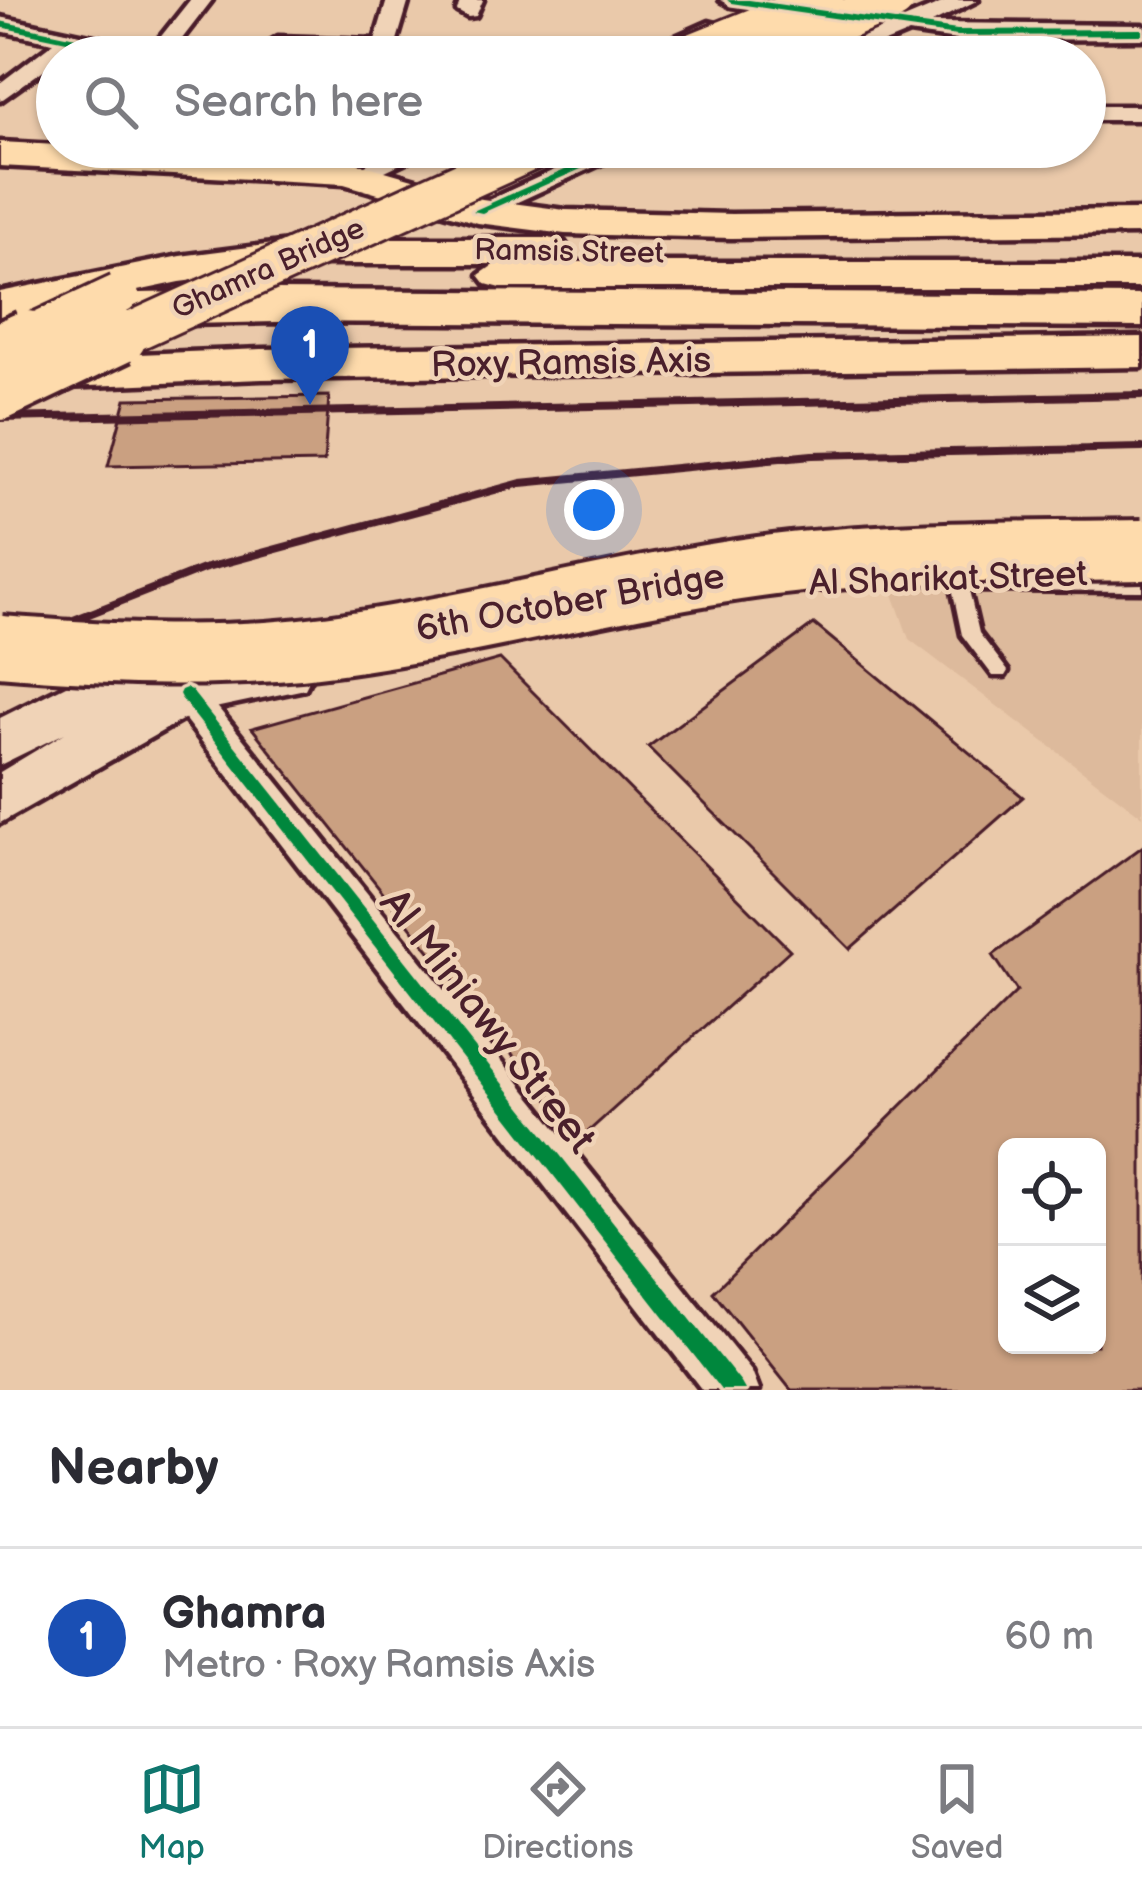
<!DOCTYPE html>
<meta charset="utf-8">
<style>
:root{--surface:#fff;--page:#f2f2f3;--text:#2b2b33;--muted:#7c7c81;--line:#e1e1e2;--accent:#0f766e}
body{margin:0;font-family:"Balsamiq Sans",sans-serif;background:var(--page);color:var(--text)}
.controls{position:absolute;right:36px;bottom:36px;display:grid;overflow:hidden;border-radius:18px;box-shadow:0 3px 9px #0004}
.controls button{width:108px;height:108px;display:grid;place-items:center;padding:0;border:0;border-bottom:3px solid var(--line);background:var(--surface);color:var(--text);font:60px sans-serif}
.you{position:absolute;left:594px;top:510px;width:42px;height:42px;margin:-30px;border:9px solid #fff;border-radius:50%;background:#1a73e8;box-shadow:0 0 0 18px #1a73e833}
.badge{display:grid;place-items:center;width:78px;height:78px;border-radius:50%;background:var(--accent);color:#fff;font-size:39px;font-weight:700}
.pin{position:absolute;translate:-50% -99px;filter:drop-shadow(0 3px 6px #0008)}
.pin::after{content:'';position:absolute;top:63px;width:42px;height:36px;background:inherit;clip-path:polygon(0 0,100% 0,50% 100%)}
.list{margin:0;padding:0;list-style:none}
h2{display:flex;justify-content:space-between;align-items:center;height:156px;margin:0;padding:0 48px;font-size:51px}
h2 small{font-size:39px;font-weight:400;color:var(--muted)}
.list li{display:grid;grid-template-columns:78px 1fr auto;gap:36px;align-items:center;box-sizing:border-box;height:180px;padding:0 48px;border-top:3px solid var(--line)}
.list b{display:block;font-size:45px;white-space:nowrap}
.list p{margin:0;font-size:39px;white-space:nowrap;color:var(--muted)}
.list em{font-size:39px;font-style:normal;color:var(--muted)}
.icon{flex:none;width:66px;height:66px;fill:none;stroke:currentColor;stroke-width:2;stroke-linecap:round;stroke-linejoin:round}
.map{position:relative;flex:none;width:1142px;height:1390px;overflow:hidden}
.search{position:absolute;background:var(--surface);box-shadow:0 3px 9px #0004;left:36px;right:36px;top:36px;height:132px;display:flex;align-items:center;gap:30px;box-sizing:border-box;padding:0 42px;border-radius:66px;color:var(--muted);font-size:45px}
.sheet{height:336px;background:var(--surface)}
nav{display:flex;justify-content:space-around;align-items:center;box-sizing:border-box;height:168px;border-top:3px solid var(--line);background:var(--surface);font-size:33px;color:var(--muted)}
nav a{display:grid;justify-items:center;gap:6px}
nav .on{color:var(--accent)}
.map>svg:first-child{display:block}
.built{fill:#ddba9c}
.building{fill:#caa081;stroke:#4a1f2b;stroke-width:3;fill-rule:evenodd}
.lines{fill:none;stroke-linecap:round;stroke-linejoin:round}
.service-casing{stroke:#4a1f2b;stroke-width:9}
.minor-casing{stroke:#4a1f2b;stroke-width:9}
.secondary-casing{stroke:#4a1f2b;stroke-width:9}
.primary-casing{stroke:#4a1f2b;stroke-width:9}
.motorway-casing{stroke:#4a1f2b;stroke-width:9}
.service{fill:#f0d3b7;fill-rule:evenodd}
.minor{fill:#f0d3b7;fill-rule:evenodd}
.secondary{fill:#f0d3b7;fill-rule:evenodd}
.primary{fill:#fedbac;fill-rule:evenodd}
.motorway{fill:#fedbac;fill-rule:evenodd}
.rail{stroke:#4a1f2b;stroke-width:8}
.primary-bridge-far1-casing{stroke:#4a1f2b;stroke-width:45;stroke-linecap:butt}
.primary-bridge-casing{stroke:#4a1f2b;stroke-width:60;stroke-linecap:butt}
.motorway-bridge-casing{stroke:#4a1f2b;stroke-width:68;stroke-linecap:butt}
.primary-bridge-far1{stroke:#fedbac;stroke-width:39}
.primary-bridge{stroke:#fedbac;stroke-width:52}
.motorway-bridge{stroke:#fedbac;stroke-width:60}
.cycleway-casing{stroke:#f0d3b7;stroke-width:7}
.cycleway{fill:#00873e;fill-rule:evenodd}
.labels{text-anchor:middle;stroke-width:9;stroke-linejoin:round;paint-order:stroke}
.far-street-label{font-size:30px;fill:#4a1f2b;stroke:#f0d3b7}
.street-label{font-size:36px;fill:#4a1f2b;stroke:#f0d3b7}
.near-street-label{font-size:42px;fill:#4a1f2b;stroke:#f0d3b7}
</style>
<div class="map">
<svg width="1142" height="1390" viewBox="0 0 1142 1390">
<rect width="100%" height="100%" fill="#eac9aa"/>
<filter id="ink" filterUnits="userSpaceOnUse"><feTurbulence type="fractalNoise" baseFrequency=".00833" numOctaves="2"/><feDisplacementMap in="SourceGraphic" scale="24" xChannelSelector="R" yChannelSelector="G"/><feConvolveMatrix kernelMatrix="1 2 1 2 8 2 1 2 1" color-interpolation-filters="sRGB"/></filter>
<g filter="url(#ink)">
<polygon class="built" points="1142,546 1142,816 909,639 877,549"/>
<g class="building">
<polygon points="329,396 324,462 108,466 126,399"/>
<polygon points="814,624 1023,797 850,949 648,747"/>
<polygon points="500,659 790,950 580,1139 252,728"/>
<path d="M1142,847V1390H791L713,1292L1017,991L993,955ZM1007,1147H1097V1345H1007Z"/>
</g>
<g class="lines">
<g class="service-casing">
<polygon id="service" points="958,572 966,578 1142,579 1142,591 969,590 979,633 1008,671 1005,676 993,676 962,635 950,578"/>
</g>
<g class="minor-casing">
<g id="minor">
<polygon points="190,0 212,0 168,57 124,57 76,47 0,101 0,83 54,42 0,31 0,17 151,49"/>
<polygon points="387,0 409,0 392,57 278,51 267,44 278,37 375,40"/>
<polygon points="461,0 483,0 476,16 468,17 457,11"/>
<polygon points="720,0 775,0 904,19 949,0 978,0 932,23 1142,25 1142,39 957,40 909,33 851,57 821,57 881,28 731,6"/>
<polygon points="709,22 717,24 717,34 661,57 630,57"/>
<rect x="1085" y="106" width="57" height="14"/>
<polygon points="403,147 436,147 368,179 350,179 346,174"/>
<polygon points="604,147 637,147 487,216 478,219 465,211"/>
<polygon points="186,680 199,684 752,1372 759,1390 702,1390 173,704 168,694 173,684"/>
</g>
</g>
<g class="secondary-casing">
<polygon id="secondary" points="184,648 202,654 208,670 287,655 305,661 312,675 305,689 196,712 0,823 0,772 65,733 0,765 0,718 96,670"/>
</g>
<g class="primary-casing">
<g id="primary">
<polygon points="0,142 347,160 482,199 565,210 731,214 1142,210 1142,234 731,238 565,234 478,223 344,184 0,166"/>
<polygon points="320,238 549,238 564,242 570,251 556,262 1142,262 1142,288 501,288 486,284 479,275 495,264 320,264 180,282 0,320 0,292 180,256"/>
<polygon points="1142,337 1142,367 262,379 40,388 24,384 17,373 24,362 40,358 262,349"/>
</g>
</g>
<g class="motorway-casing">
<polygon id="motorway" points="275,290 1142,295 1142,327 275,322 0,328 0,296"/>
</g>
<use href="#service" class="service"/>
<use href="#minor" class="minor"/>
<use href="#secondary" class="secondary"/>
<use href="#primary" class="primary"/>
<use href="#motorway" class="motorway"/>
<g class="rail">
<polyline points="0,418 1142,395"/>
<polyline points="0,649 203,569 521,483 812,455 1142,448"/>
</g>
<g class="primary-bridge-far1-casing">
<g id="primary-bridge-far1">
<polyline points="792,42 894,0"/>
<polyline points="683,57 824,0"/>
<polyline points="20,340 119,294"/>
<polyline points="114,340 539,147"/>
</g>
</g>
<g class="primary-bridge-casing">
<g id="primary-bridge">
<polyline points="0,349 27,337"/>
<polyline points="0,394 120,337"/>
</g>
</g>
<g class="motorway-bridge-casing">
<path id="motorway-bridge" d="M0,646C101,654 200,659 301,649C455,632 605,588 759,567C886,550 1014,552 1142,550"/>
</g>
<use href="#primary-bridge-far1" class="primary-bridge-far1"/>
<use href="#primary-bridge" class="primary-bridge"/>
<use href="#motorway-bridge" class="motorway-bridge"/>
<g class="cycleway-casing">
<g id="cycleway">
<polygon points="727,0 749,0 957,30 1142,29 1142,35 957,36 731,3"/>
<polygon points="0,21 156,54 161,57 143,57 0,27"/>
<polygon points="616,147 630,147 482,213 473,211"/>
<polygon points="186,688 191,690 741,1383 745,1390 721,1390 181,698 179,694 181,690"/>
</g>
</g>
<use href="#cycleway" class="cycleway"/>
</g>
</g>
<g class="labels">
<g class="far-street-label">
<text transform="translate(569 251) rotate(1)" y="10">Ramsis Street</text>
<text transform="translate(268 268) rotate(-24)" y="10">Ghamra Bridge</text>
</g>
<g class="street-label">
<text transform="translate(571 361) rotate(-1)" y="13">Roxy Ramsis Axis</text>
<text transform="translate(948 577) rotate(-2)" y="13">Al Sharikat Street</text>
<text transform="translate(570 601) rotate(-10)" y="13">6th October Bridge</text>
</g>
<g class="near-street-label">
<text transform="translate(489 1020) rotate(52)" y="15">Al Miniawy Street</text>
</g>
</g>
</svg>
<div class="controls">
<button><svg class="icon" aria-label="locate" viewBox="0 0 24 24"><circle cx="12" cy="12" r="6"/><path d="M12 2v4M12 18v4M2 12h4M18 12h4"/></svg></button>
<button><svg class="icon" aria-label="layers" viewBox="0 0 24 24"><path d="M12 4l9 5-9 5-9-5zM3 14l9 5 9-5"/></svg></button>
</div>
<div class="you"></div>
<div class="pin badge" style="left:310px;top:405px;background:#1a4fb4">1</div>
<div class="search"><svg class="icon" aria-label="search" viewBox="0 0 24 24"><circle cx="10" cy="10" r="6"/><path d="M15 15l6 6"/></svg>Search here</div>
</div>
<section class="sheet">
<h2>Nearby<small></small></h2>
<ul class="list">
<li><span class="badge" style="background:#1a4fb4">1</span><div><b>Ghamra</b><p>Metro · Roxy Ramsis Axis</p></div><em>60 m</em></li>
</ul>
</section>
<nav>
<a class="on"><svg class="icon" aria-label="map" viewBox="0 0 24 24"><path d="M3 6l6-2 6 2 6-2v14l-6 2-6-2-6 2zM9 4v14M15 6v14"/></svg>Map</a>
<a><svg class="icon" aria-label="directions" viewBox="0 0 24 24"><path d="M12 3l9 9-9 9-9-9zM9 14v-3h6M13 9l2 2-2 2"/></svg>Directions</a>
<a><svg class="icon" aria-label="saved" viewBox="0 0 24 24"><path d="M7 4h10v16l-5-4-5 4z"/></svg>Saved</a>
</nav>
